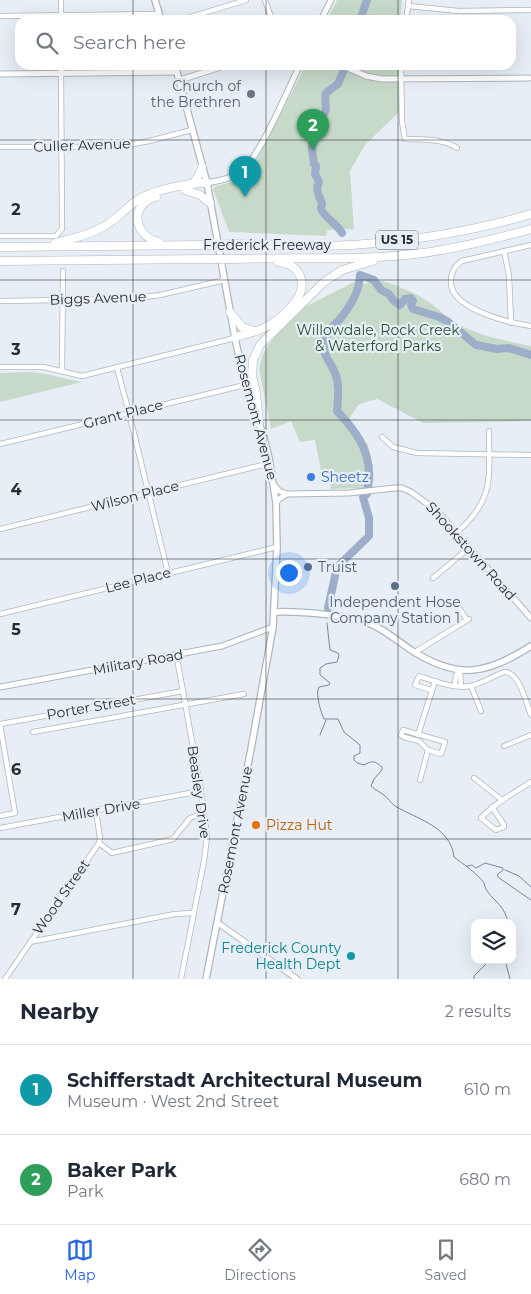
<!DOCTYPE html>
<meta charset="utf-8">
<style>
:root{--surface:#fff;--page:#f6f6f7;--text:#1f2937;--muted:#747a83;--line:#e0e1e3;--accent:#2563eb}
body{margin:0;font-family:Montserrat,sans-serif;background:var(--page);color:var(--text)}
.controls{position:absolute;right:15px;bottom:15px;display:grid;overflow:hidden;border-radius:10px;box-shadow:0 5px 20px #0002}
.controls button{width:45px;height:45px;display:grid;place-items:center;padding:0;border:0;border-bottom:1px solid var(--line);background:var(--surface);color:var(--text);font:25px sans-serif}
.you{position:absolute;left:288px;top:572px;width:18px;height:18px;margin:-12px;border:4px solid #fff;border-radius:50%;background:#1a73e8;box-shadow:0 0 0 8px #1a73e833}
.badge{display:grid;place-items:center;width:32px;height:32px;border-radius:50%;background:var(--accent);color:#fff;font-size:16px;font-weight:700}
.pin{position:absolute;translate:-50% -41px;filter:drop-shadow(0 1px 2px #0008)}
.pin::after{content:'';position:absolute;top:26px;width:18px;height:15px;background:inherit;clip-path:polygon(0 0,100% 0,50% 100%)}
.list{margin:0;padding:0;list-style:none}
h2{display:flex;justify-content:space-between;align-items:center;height:65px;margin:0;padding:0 20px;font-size:21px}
h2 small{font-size:16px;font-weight:400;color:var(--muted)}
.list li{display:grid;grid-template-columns:32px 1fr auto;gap:15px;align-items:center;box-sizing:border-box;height:90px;padding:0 20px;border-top:1px solid var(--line)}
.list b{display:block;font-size:19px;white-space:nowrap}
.list p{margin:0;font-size:16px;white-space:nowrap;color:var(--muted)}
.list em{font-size:16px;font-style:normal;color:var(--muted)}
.icon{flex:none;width:28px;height:28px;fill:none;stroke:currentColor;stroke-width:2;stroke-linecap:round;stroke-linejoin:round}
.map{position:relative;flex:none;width:531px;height:979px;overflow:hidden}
.search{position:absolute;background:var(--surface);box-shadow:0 5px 20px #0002;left:15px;right:15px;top:15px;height:55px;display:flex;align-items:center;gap:12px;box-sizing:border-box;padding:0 18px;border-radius:15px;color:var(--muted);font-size:19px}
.sheet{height:245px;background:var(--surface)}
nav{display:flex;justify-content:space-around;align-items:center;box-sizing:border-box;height:70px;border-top:1px solid var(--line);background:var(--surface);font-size:14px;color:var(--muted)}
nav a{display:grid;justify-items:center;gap:2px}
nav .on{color:var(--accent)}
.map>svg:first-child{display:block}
.green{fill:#c7dac9}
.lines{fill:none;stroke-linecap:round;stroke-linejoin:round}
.stream{stroke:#7a879b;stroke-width:1}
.river{stroke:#9daec9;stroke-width:8}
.minor-casing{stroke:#afb6bd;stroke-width:6}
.tertiary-casing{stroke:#afb6bd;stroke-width:7}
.secondary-casing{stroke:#afb6bd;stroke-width:8}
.motorway-casing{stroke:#afb6bd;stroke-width:9}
.minor{stroke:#fff;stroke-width:4.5}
.tertiary{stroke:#fff;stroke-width:5}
.secondary{stroke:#fff;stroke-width:5.5}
.motorway{stroke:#fff;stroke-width:8}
.motorway-bridge-casing{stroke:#afb6bd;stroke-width:9;stroke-linecap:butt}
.motorway-bridge{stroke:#fff;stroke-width:8}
.grid{fill:none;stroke:#2a2d30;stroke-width:1;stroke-opacity:0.55}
.worship-dot{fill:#6b7280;stroke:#e7eef6;stroke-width:2}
.shop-dot{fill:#3f7fe0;stroke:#e7eef6;stroke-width:2}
.service-dot{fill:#5c6f8a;stroke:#e7eef6;stroke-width:2}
.food-dot{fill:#e8710a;stroke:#e7eef6;stroke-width:2}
.culture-dot{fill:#0f9aa8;stroke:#e7eef6;stroke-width:2}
.labels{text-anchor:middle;stroke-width:4.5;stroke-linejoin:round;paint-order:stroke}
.shield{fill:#e7eef6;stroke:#63676b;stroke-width:1}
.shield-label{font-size:12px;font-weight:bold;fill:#2a2d30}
.worship-label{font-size:14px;fill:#5b616d;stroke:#e7eef6;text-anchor:end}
.street-label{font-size:14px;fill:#2a2d30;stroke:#e7eef6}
.park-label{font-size:14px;fill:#27512f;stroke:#e7eef6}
.shop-label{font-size:14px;fill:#366cbe;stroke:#e7eef6;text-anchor:start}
.service-label{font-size:14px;fill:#4e5e75;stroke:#e7eef6;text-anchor:start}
.food-label{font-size:14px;fill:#c56008;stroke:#e7eef6;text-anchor:start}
.culture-label{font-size:14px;fill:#0d838f;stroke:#e7eef6;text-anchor:end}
.grid-label{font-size:16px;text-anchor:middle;font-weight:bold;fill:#2a2d30;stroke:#e7eef6;stroke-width:4.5;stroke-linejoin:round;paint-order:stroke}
</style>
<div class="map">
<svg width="531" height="979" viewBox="0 0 531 979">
<rect width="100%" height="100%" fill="#e7eef6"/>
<g class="green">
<polygon points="337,0 402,0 400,20 327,20"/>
<polygon points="306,65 398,65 399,112 365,145 350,171 354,229 327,230 326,236 229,232 213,189 216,186 238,180 254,166"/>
<path d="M382,281C400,286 418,294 433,305C439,309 443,314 448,318C472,335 503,340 531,346V421L423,423L377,399L359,404L349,419C355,427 362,435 367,444C372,453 376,482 371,490L332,493L359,488L331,489L329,471H321L315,440L300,442L291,421L271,429L259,369L262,356L269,344L297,311L354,282L358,285Z"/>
<path d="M28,372C49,373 62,379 82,382L0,402V373Z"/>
</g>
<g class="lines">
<g class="stream">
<path d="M327,623L330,650L338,653L339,656L337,662L326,664L320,668V675L330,683L329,685L319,687C315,693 321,713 324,719H338L344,732L360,745V753L354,756V760L357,763L364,765C373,760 375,761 382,767V770L374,779L371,786C375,790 380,792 384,795C388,798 391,803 395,806C417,819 451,827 454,857C463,864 478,874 484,883C485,886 485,888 487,891C496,903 505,906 508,923"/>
<polyline points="320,735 326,720"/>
<polyline points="467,866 472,865 476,868 485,863 503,868 503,870 497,875 499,878 531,900"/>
<polyline points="505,870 519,876 531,887"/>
<polyline points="505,960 510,979"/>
<polyline points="474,979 474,976 490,960"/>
</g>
<g class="river">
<polyline points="360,20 367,0"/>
<path d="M342,233C336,223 325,218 321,209L322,203C319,196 315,190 319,182L315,174L316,166L314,164L312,148L314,131L326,110L325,95L327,92L338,84L346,65"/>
<path d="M328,608L337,567L369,536V518L363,497L367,494C367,487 370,480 369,474C369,448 354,429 337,411C338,398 340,385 335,373C329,358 320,355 326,338C329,330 334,325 340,319C351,305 359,293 360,275L374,280L381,290L389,294L394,301L400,305L405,299L411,298L413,301L411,305L413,309L439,317L447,321L476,345L497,349L509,348L531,355"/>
</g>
<g class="minor-casing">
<g id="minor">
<polyline points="61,0 61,20"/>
<polyline points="265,0 272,20"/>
<polyline points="408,6 459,11 531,10"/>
<polyline points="0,16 159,14"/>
<polyline points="181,20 246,0"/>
<polyline points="406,20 409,0"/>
<path d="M401,65L402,122L405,139C423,140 441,138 457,148"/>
<polyline points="0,147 118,147 149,141 192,130"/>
<polyline points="0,236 56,236 62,229 61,65"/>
<path d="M531,245L462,261C454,266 451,272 451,281C449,309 510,323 531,326"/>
<polyline points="504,251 509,275 511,323"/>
<polyline points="0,301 130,299 160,295 225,280"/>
<polyline points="0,367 43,367 82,376 235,338"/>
<polyline points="117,368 128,409 168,573"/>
<polyline points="62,371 63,271"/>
<polyline points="382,437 393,447 417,453 531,455"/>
<polyline points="0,444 245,385"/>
<polyline points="0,529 271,463"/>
<path d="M456,533C495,500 489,478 489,431"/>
<polyline points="433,578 469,548"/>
<polyline points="459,608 467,620"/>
<polyline points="0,614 277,547"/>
<polyline points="467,620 419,650 415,652 467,620 469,619 467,620"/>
<polyline points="178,664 201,791 207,837 204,861 181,979"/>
<polyline points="460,670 461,686"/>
<polyline points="455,685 456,675 460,670"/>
<polyline points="471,686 481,711"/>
<path d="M431,690L415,685L419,676C434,681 454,689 470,686C481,684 493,676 504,672C519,671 526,702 531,715"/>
<polyline points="0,724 183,691"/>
<polygon points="403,730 445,742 441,754 428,750 419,741 404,737 401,735"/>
<polyline points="33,732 244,694"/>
<polyline points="418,735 435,681"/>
<polyline points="504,746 531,735"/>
<polyline points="474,778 502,800"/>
<polyline points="420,780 428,750"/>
<path d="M492,807L504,825V827L496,830L481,818C495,803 514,793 531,782"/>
<polyline points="0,816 15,813 0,724"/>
<polyline points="0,828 201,791"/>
<polyline points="99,843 112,853 169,840 173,839 190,818 204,813"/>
<polyline points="30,942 175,914 193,913"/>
<polyline points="5,979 99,843 100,838 96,811"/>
</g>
</g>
<g class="tertiary-casing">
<g id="tertiary">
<polyline points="321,20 331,0"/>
<polyline points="341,65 366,76 382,79 529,78"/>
<polyline points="0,74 177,72"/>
<polyline points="180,80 227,65"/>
<path d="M207,183C218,181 230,179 240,173C259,159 288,89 300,65"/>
<polyline points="275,486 279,491 287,494 349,493 395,488 402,488 411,492 436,510 531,618"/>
<polyline points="276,503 279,499 287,494"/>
<polyline points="0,687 222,646 273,627"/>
<polyline points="218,923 297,979"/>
</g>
</g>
<g class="secondary-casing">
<g id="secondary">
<polyline points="155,0 161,20"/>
<polyline points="175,65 207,183 235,338 245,385 263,434 269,458 276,503 277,547 273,627 251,749 206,979"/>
<path d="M275,612C300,611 351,615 373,625C386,631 399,642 411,650C458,680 485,675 531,646"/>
</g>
</g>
<g class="motorway-casing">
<g id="motorway">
<polyline points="193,184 199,175 202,167"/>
<polyline points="185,190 200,195 210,203"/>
<path d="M156,197C129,204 133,236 159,242"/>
<path d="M55,243C72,238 88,236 103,227C116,220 125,209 136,201C149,191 191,182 207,183"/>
<path d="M234,244C273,245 313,247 352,245C412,241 473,231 531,214"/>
<polyline points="0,247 207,245"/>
<path d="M236,259C299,257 361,261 423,253C460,248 495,239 531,229"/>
<polyline points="0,261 209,259"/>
<polyline points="230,312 242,327 254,331"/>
<path d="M235,338C244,333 254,333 264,328C279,321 307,298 301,279C298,267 288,263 278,262"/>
<polyline points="259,423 256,393 252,375 253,360 260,345 324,282 342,270 373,261"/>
</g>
</g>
<use href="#minor" class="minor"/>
<use href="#tertiary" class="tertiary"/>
<use href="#secondary" class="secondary"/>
<use href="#motorway" class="motorway"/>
<g class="motorway-bridge-casing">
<g id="motorway-bridge">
<polyline points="207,245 234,244"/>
<polyline points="209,259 236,259"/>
</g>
</g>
<use href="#motorway-bridge" class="motorway-bridge"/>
</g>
<path class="grid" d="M133,0V20M266,0V20M398,0V20M133,65V979M266,65V979M398,65V979M0,140H531M0,280H531M0,420H531M0,559H531M0,699H531M0,839H531"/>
<circle class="worship-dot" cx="251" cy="94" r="5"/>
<circle class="shop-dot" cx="311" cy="477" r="5"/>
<g class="service-dot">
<circle cx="308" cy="567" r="5"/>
<circle cx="395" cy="586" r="5"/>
</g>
<circle class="food-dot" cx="256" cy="825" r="5"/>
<circle class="culture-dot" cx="351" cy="956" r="5"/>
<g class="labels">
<rect class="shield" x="376" y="230.5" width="42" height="19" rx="4"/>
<g class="shield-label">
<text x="397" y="244">US 15</text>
</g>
<g class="worship-label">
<text x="241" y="91">Church of<tspan x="241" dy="16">the Brethren</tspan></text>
</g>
<g class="street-label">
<text transform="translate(82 145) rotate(-2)" y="5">Culler Avenue</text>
<text x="267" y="250">Frederick Freeway</text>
<text transform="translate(98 298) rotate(-2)" y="5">Biggs Avenue</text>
<text transform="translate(123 414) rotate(-14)" y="5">Grant Place</text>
<text transform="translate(256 417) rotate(75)" y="5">Rosemont Avenue</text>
<text transform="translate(135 496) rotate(-14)" y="5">Wilson Place</text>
<text transform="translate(471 551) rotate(48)" y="5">Shookstown Road</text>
<text transform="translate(138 580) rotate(-14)" y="5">Lee Place</text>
<text transform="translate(138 662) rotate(-10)" y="5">Military Road</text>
<text transform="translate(91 707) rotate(-10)" y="5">Porter Street</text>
<text transform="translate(199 792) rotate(82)" y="5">Beasley Drive</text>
<text transform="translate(101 810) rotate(-10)" y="5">Miller Drive</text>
<text transform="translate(235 830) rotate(-79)" y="5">Rosemont Avenue</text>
<text transform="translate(61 897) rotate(-55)" y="5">Wood Street</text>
</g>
<g class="park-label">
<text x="378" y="335">Willowdale, Rock Creek<tspan x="378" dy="16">&amp; Waterford Parks</tspan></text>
</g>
<g class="shop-label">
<text x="321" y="482">Sheetz</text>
</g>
<g class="service-label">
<text x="318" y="572">Truist</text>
<text x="395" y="607" text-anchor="middle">Independent Hose<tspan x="395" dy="16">Company Station 1</tspan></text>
</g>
<g class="food-label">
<text x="266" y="830">Pizza Hut</text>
</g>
<g class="culture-label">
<text x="341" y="953">Frederick County<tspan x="341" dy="16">Health Dept</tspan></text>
</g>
</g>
<g class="grid-label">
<text x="16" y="215">2</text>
<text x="16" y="355">3</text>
<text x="16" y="495">4</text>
<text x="16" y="635">5</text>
<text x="16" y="775">6</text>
<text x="16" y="915">7</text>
</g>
</svg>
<div class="controls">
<button><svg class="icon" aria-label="layers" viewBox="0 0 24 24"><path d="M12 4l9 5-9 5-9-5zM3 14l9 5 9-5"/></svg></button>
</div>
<div class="you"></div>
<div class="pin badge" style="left:245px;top:197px;background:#0f9aa8">1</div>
<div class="pin badge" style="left:313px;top:150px;background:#2e9e5b">2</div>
<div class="search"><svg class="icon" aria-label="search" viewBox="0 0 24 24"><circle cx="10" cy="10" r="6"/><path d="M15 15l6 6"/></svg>Search here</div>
</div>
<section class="sheet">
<h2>Nearby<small>2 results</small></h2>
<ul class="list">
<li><span class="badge" style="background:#0f9aa8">1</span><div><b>Schifferstadt Architectural Museum</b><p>Museum · West 2nd Street</p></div><em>610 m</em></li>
<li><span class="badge" style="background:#2e9e5b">2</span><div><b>Baker Park</b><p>Park</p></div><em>680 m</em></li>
</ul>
</section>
<nav>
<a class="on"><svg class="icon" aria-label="map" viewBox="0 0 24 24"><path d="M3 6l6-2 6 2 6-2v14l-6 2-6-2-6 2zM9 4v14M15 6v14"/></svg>Map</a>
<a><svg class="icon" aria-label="directions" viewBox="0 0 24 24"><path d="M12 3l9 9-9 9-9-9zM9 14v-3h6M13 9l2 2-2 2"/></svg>Directions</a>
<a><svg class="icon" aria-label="saved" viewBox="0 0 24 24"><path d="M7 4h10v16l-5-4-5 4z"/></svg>Saved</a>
</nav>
